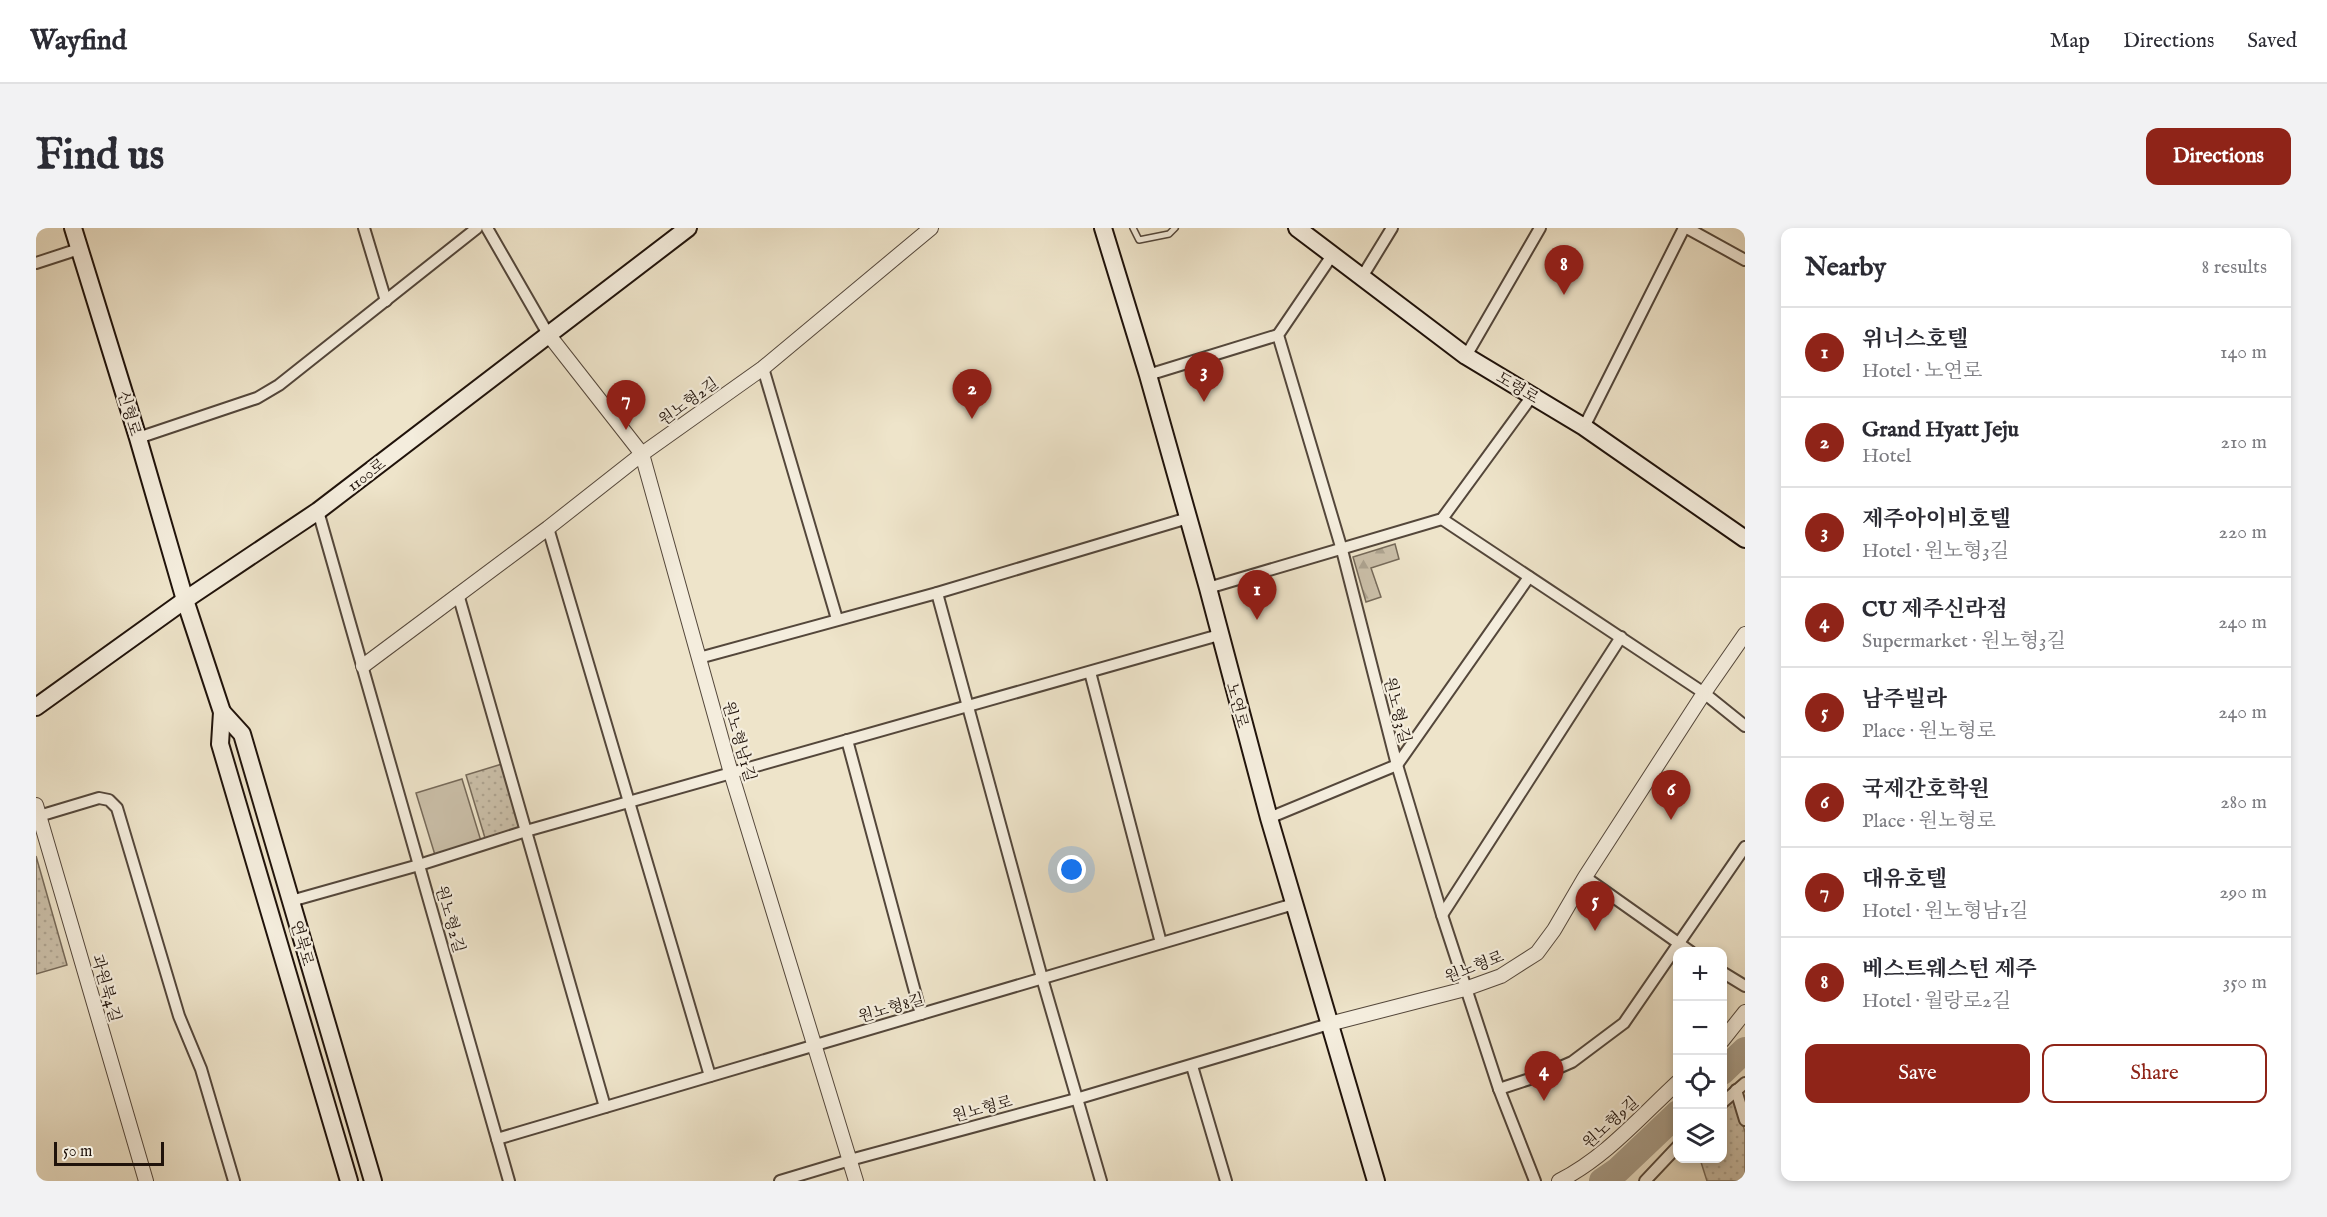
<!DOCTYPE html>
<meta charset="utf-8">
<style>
:root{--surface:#fff;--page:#f2f2f3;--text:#2b2b33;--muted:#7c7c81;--line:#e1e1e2;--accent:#8f2418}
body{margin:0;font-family:"IM FELL English","Noto Serif KR",serif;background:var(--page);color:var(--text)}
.controls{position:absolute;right:18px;bottom:18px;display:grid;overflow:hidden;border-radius:12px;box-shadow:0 3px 9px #0003}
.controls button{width:54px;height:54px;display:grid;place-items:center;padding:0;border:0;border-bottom:2px solid var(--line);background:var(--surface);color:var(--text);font:30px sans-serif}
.scale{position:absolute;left:18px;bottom:15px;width:110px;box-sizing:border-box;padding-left:6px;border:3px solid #20130b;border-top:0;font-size:16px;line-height:21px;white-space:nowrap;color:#20130b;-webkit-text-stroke:4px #f4eddd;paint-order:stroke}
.you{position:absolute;left:1036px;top:642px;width:21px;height:21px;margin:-15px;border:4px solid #fff;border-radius:50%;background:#1a73e8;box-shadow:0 0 0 9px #1a73e833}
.badge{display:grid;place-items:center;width:39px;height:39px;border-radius:50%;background:var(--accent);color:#fff;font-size:20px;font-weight:700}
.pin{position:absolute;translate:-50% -50px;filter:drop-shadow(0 2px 3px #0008)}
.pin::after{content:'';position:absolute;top:32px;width:21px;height:18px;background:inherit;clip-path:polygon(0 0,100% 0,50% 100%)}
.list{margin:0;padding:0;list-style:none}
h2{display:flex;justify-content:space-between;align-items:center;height:78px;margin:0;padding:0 24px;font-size:26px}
h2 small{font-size:20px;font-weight:400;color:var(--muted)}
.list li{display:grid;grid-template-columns:39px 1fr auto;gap:18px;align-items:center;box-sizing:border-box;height:90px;padding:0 24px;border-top:2px solid var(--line)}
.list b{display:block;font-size:22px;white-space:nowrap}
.list p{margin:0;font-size:20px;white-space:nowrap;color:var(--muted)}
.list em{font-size:20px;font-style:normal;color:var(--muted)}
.actions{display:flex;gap:12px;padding:18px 24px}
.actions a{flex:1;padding:14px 0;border:2px solid var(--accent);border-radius:12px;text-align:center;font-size:21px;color:var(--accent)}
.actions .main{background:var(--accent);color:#fff}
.icon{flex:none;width:33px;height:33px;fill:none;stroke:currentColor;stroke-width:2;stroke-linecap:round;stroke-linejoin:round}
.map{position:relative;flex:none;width:1709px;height:953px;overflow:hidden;border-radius:12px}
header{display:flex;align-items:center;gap:36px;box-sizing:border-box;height:84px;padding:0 30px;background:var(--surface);border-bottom:2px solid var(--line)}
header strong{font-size:28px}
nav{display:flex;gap:33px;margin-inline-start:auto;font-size:21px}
.intro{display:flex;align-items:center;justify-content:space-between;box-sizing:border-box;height:144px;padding:0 36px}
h1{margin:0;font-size:42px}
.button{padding:15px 27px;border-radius:12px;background:var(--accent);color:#fff;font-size:21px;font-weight:700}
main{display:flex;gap:36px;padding:0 36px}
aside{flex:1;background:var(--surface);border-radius:12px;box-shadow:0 3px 9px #0003}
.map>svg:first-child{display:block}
.green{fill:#cbc0aa;stroke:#766a5a;stroke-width:1.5}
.forest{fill:url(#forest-firs);stroke:#766a5a;stroke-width:1.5}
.park{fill:url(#park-dots);stroke:#766a5a;stroke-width:1.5}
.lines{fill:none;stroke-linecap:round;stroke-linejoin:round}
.river{stroke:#a89d89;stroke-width:26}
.service-casing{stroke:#54473b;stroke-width:8}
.minor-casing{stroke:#54473b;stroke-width:14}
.tertiary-casing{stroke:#54473b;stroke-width:16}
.secondary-casing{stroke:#20130b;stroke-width:20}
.service{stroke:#f4eddd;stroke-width:5}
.minor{stroke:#f4eddd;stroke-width:10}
.tertiary{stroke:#f4eddd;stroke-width:14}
.secondary{stroke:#f4eddd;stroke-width:16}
.labels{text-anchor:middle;stroke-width:4.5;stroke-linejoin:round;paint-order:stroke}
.street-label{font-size:16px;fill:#20130b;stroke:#f4eddd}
</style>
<header>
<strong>Wayfind</strong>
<nav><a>Map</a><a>Directions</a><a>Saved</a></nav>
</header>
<div class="intro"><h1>Find us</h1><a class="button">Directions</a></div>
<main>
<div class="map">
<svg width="1709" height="953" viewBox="0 0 1709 953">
<defs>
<pattern id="forest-firs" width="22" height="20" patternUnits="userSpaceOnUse" patternTransform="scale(1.5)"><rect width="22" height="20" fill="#cbc0aa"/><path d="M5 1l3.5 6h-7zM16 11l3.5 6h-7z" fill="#aea491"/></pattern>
<pattern id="park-dots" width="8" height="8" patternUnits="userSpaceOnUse" patternTransform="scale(1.5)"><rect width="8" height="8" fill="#cbc0aa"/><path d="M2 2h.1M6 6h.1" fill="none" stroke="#aea491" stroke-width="1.8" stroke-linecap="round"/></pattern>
</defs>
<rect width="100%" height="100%" fill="#eee4ca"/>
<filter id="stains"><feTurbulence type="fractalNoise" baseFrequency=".00333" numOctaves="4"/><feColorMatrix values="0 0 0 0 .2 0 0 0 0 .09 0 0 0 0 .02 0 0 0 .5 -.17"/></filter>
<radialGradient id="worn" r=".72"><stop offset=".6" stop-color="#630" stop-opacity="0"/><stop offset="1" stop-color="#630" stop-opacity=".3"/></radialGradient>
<polygon class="green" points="426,551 445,613 399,627 380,565"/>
<polygon class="forest" points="1359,316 1363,331 1335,340 1345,369 1330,374 1317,329"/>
<g class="park">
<polygon points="466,536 485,600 449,610 430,547"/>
<polygon points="0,628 31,737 0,746"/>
<polygon points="1699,868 1709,904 1709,953 1671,953 1664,931 1686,930 1687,879"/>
</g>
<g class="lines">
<g class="river">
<polyline points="1686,844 1709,822"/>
<polyline points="1566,953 1582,942 1642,885"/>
</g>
<g class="service-casing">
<polyline id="service" points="1097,0 1103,12 1133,6 1139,0"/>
</g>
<g class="minor-casing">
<g id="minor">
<polyline points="328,0 350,73"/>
<polyline points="451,0 512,106"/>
<polyline points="1651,0 1709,32"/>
<polyline points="1297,26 1242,107 1306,322 1361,537 1406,687 1463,861 1499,953"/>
<polyline points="0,35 43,21"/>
<polyline points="1326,49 1356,0"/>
<polyline points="1430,128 1504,0"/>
<polyline points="727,140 801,391"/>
<polyline points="1112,147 1242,107"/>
<polyline points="1548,199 1648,0"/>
<polyline points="102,210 221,170 243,157 441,0"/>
<polyline points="282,283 473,953"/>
<polyline points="1406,291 1668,465 1709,498"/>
<polyline points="512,300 674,848"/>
<polyline points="1172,360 1406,291 1496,168"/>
<polyline points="901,365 1006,750 1065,953"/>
<polyline points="422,366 569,879"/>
<polyline points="663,430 901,365 1152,290"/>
<polyline points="1054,444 1125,715"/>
<polyline points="811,512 885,786"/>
<polyline points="3,588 63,570 73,572 81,580 143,788 165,841 198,953"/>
<polyline points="1233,590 1361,537 1493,349"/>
<polyline points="1549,649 1655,724"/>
<polyline points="255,673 383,637 490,603 1183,407"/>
<polyline points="1406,687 1585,409"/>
<polyline points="1686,744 1709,758"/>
<polyline points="1156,838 1190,953"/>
<polyline points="1463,861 1506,847 1536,834 1588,795 1709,619"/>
<polyline points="1700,862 1709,892"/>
<polyline points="1686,875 1709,855"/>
<polyline points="461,911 1258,676"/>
<polyline points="744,953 814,932 1040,871 1293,796"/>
<polyline points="1609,953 1642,918"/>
</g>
</g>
<g class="tertiary-casing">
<g id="tertiary">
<polyline points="512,106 606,226 695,545 820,953"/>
<polyline points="327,438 512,300 606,226 727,140 895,0"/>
<polyline points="0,577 110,953"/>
<polyline points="1293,796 1429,761 1465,748 1501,725 1518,702 1549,649 1668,465 1709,406"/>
<polyline points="1686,813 1709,784"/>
<path d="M1523,953C1569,930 1604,889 1642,854"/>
</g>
</g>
<g class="secondary-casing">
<g id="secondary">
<polyline points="37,0 102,210 149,372 186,484 184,516 313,953"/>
<polyline points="1067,0 1112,147 1172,360 1233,590 1340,953"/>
<polyline points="1261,0 1430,128 1548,199 1709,311"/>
<polyline points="0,479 149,372 282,283 652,0"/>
<polyline points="186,484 206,506 337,953"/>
</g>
</g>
<use href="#service" class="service"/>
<use href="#minor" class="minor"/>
<use href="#tertiary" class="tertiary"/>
<use href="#secondary" class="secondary"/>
</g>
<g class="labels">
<g class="street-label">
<text transform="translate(1482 159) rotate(31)" y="6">도령로</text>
<text transform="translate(652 173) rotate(-36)" y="6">원노형2길</text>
<text transform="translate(94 185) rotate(73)" y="6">신형로</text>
<text transform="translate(330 246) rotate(-37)" y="6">1100로</text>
<text transform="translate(1202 477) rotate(75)" y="6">노연로</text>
<text transform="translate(1362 482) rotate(76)" y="6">원노형3길</text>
<text transform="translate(704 513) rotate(74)" y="6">원노형남1길</text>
<text transform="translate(415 691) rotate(74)" y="6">원노형2길</text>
<text transform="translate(267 715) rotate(74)" y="6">연북로</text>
<text transform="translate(1438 738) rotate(-21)" y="6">원노형로</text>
<text transform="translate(71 760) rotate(74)" y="6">과원북4길</text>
<text transform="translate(855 779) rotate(-16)" y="6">원노형8길</text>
<text transform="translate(946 880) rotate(-15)" y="6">원노형로</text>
<text transform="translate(1574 894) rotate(-42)" y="6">원노형9길</text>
</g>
</g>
<rect width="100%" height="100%" filter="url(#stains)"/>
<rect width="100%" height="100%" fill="url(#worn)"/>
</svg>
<div class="controls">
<button>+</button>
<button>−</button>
<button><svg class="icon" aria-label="locate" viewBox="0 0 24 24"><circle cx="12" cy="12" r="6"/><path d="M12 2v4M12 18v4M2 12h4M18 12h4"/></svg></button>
<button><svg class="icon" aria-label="layers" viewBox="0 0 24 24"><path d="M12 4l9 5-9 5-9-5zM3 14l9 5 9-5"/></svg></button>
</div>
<div class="scale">50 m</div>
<div class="you"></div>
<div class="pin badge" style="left:1221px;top:392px">1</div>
<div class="pin badge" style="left:936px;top:191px">2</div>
<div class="pin badge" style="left:1168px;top:174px">3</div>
<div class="pin badge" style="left:1508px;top:873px">4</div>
<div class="pin badge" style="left:1559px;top:703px">5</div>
<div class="pin badge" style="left:1635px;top:592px">6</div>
<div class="pin badge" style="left:590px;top:202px">7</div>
<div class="pin badge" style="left:1528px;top:67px">8</div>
</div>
<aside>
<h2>Nearby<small>8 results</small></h2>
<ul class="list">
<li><span class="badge">1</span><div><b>위너스호텔</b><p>Hotel · 노연로</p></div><em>140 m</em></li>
<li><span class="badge">2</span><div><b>Grand Hyatt Jeju</b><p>Hotel</p></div><em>210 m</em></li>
<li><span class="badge">3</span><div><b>제주아이비호텔</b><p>Hotel · 원노형3길</p></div><em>220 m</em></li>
<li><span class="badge">4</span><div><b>CU 제주신라점</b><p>Supermarket · 원노형3길</p></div><em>240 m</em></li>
<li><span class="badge">5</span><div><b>남주빌라</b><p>Place · 원노형로</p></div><em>240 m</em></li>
<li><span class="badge">6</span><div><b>국제간호학원</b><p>Place · 원노형로</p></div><em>280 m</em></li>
<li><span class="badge">7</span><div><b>대유호텔</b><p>Hotel · 원노형남1길</p></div><em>290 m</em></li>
<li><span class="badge">8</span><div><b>베스트웨스턴 제주</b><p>Hotel · 월랑로2길</p></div><em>350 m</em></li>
</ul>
<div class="actions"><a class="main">Save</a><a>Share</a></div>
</aside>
</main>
